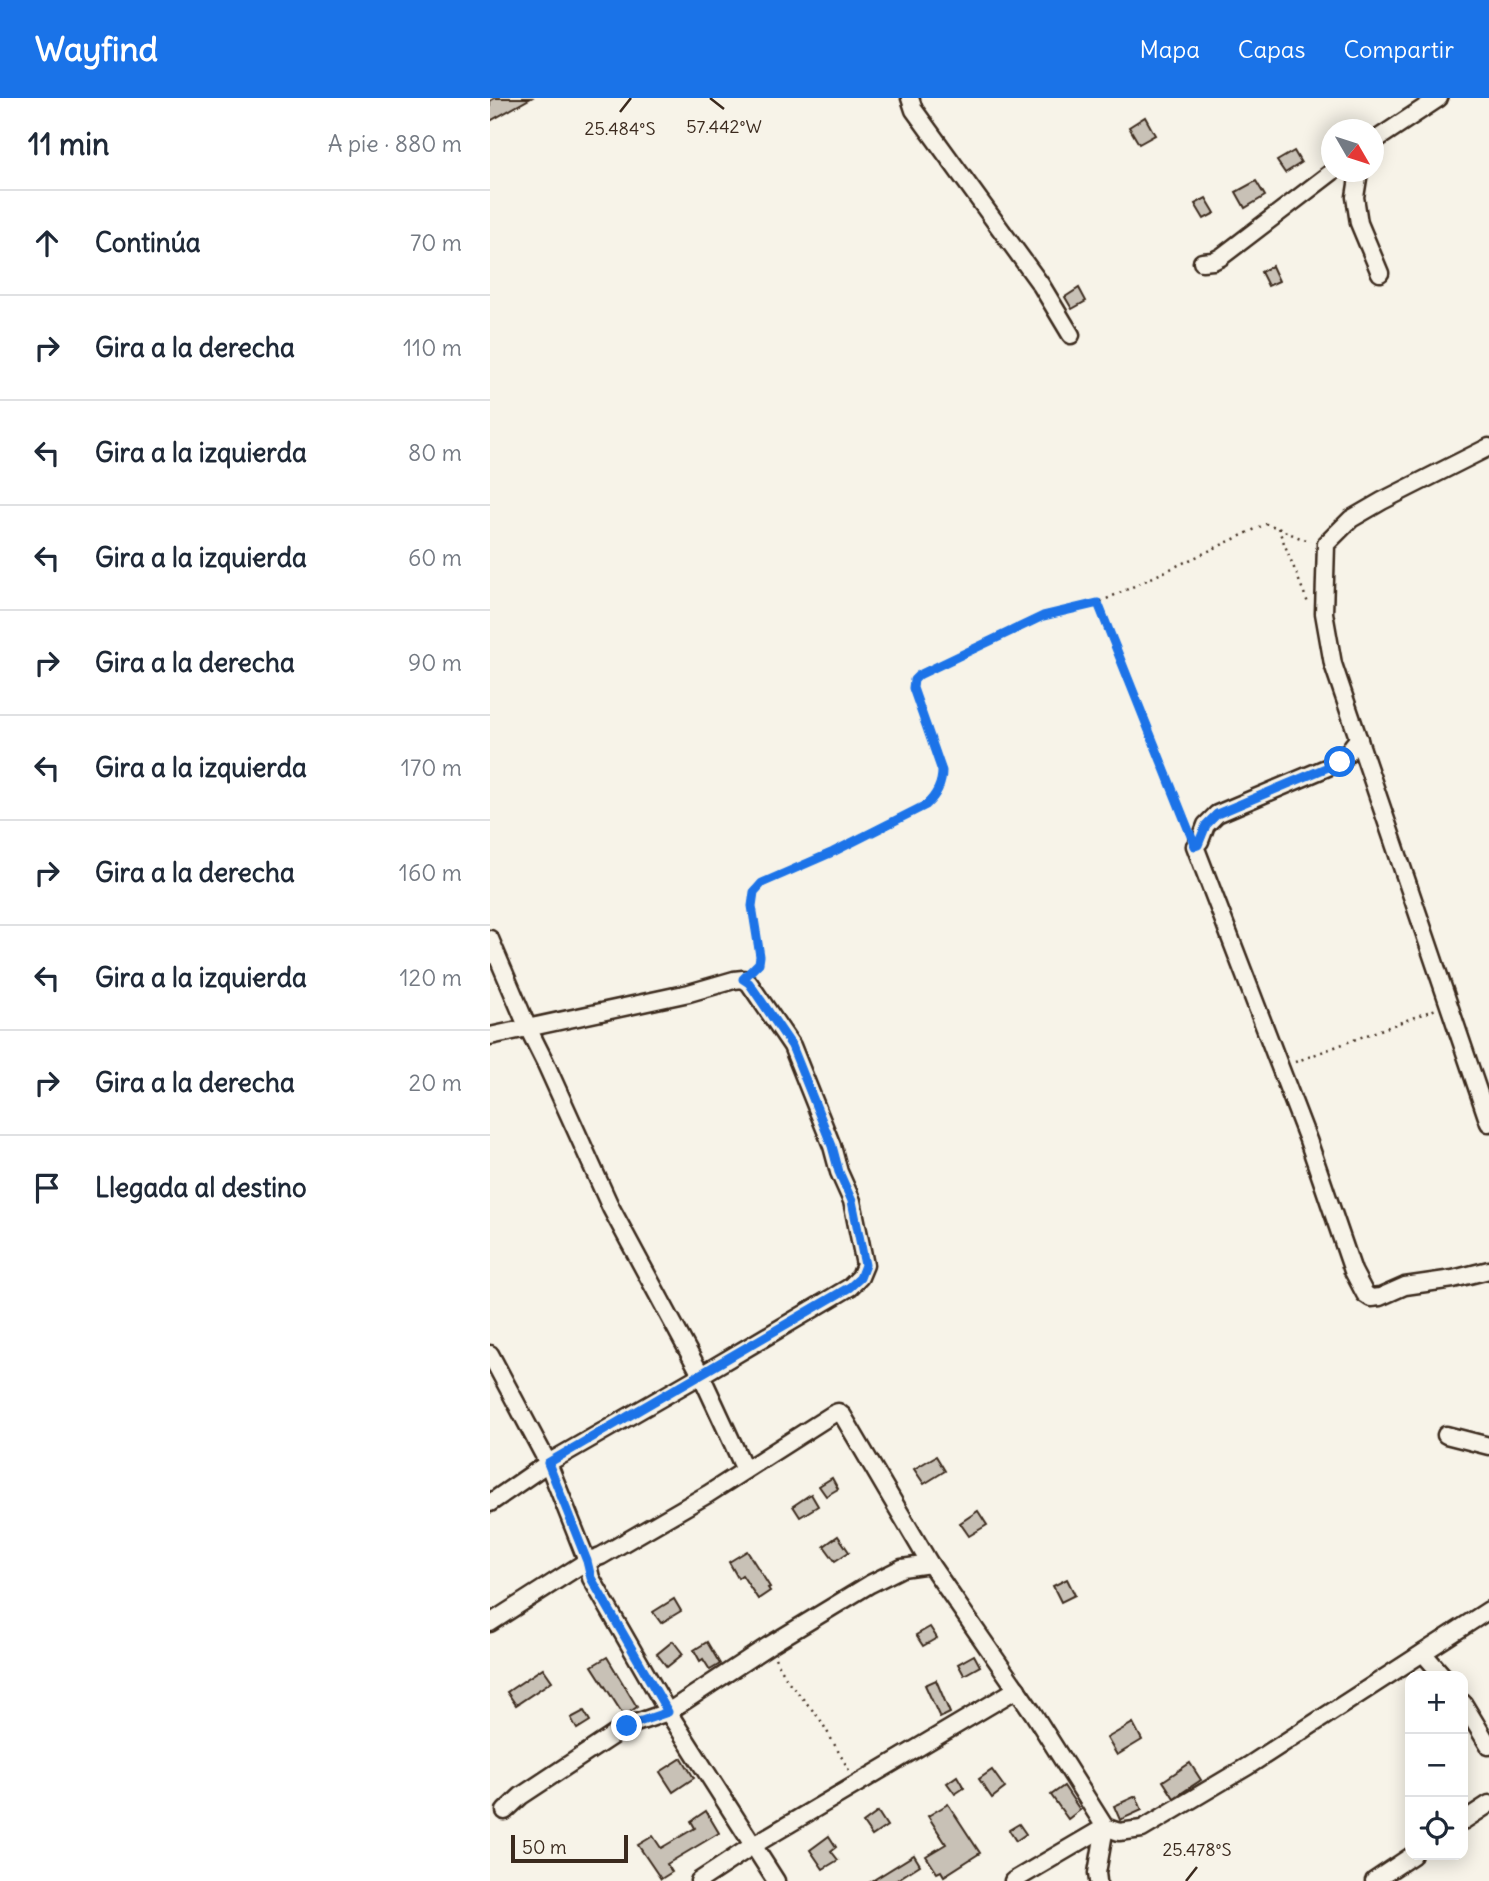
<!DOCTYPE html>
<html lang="es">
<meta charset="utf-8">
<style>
:root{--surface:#fff;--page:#f2f2f3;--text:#1f2937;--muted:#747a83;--line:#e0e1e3;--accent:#1a73e8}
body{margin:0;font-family:Delius,sans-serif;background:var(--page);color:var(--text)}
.controls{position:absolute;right:21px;bottom:21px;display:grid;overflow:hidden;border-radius:14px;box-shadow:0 4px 18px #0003}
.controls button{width:63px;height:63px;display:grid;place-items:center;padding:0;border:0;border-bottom:2px solid var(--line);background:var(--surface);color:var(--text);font:35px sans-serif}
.compass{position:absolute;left:831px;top:21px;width:63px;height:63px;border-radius:50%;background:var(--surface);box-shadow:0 4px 18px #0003;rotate:129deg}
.scale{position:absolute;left:21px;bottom:18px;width:117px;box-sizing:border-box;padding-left:7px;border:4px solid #3b2a1e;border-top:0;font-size:19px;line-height:24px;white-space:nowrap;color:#3b2a1e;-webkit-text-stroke:5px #f7f3e8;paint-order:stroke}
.stop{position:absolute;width:21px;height:21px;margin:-16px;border:5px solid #1a73e8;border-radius:50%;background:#fff}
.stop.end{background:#1a73e8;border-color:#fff;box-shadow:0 2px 7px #0008}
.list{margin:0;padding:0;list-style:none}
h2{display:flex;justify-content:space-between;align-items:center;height:91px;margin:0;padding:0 28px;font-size:30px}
h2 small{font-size:23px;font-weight:400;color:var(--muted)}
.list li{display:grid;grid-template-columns:46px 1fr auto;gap:21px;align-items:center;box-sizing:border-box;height:105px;padding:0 28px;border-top:2px solid var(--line)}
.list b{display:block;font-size:26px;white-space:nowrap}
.list em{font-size:23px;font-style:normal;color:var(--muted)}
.icon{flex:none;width:38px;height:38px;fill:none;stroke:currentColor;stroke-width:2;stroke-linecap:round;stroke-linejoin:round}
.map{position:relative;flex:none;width:999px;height:1783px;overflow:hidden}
header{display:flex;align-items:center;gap:42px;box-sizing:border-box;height:98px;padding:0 35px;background:var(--accent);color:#fff}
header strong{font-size:33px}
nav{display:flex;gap:38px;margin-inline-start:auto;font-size:24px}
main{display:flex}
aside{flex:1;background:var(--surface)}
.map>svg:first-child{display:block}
.building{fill:#c8c1b6;stroke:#3b2a1e;stroke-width:2}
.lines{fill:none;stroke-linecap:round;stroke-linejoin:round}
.minor-casing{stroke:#3b2a1e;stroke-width:21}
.path{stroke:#3b2a1e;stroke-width:2.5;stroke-dasharray:2 5;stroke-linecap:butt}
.minor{stroke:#f7f3e8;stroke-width:16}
.route{stroke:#1a73e8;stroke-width:9}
.ticks{fill:none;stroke:#3b2a1e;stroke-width:2.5}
.ticks-label{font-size:18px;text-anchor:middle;fill:#3b2a1e;stroke:#f7f3e8;stroke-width:6;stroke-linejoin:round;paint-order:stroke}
</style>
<header>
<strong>Wayfind</strong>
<nav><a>Mapa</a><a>Capas</a><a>Compartir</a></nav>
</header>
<main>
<aside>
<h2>11 min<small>A pie · 880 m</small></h2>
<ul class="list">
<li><svg class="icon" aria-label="ahead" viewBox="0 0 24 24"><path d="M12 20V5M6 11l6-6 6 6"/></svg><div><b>Continúa</b></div><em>70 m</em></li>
<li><svg class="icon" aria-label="right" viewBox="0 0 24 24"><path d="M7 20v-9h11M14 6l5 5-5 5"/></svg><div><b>Gira a la derecha</b></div><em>110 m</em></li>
<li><svg class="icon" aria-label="left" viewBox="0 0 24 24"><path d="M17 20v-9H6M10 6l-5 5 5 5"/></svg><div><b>Gira a la izquierda</b></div><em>80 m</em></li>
<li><svg class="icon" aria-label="left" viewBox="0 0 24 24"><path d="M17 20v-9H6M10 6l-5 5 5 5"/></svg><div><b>Gira a la izquierda</b></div><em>60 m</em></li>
<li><svg class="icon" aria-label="right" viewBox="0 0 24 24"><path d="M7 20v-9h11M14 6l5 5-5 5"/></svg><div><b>Gira a la derecha</b></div><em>90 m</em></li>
<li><svg class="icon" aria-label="left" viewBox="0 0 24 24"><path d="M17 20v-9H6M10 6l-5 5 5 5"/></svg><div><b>Gira a la izquierda</b></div><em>170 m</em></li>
<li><svg class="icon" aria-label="right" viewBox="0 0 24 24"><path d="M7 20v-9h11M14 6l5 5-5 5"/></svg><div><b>Gira a la derecha</b></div><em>160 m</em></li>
<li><svg class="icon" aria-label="left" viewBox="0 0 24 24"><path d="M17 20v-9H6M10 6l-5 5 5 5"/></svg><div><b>Gira a la izquierda</b></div><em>120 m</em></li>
<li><svg class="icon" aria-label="right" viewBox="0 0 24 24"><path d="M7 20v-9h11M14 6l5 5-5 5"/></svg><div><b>Gira a la derecha</b></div><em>20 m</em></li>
<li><svg class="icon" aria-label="arrive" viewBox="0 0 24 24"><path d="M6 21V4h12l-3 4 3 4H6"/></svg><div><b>Llegada al destino</b></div></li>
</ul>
</aside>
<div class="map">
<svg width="999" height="1783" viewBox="0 0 999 1783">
<rect width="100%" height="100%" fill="#f7f3e8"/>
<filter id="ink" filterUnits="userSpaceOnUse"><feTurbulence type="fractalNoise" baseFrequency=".0143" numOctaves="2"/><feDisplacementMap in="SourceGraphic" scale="14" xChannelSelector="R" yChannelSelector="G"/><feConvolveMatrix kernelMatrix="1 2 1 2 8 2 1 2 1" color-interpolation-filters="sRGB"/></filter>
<g filter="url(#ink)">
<g class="building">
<polygon points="5,0 41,0 0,23 0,3"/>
<polygon points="655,19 665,37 649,46 639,29"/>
<polygon points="804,53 811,65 795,75 787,63"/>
<polygon points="766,83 775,98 755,110 746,94"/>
<polygon points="716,100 725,115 714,121 705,106"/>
<polygon points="782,168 789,183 778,188 771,174"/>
<polygon points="589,190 596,203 582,211 575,199"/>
<polygon points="446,1358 455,1373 434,1386 424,1371"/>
<polygon points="342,1380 348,1391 336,1398 329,1388"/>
<polygon points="321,1396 328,1408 310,1419 303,1408"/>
<polygon points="488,1413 497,1427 479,1438 470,1425"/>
<polygon points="348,1438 359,1454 345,1463 334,1448"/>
<polygon points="257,1453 280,1489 278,1490 280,1493 268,1501 252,1477 248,1480 239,1464"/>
<polygon points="577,1481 585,1497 571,1504 563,1488"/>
<polygon points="184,1501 191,1513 171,1525 163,1514"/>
<polygon points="440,1529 447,1540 433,1548 426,1537"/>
<polygon points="183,1543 193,1556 177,1569 167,1556"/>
<polygon points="217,1544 230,1566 220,1572 213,1561 210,1563 204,1552"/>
<polygon points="484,1557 490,1568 474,1577 468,1566"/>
<polygon points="117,1559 147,1609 134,1618 102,1568"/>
<polygon points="53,1570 62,1583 26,1607 17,1594"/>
<polygon points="446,1582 460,1615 450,1620 435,1587"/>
<polygon points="94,1613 100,1623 87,1631 81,1620"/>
<polygon points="643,1625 652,1642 627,1657 617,1640"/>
<polygon points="192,1660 204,1680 183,1694 170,1674"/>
<polygon points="700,1665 711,1682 684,1700 673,1683"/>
<polygon points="502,1672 515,1690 502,1700 489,1681"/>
<polygon points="467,1678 474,1690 465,1696 457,1685"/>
<polygon points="574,1688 590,1712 578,1721 561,1697"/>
<polygon points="646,1698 652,1712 630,1722 624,1708"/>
<polygon points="458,1706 490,1755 454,1778 451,1773 447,1775 436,1758 456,1746 438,1718"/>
<polygon points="216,1713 229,1735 177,1766 182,1774 171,1781 148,1747 163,1738 171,1750 205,1730 201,1723"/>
<polygon points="388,1714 397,1728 382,1738 373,1725"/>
<polygon points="529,1726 536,1736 526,1743 519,1732"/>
<polygon points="339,1738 346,1749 341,1753 348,1762 333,1771 320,1752"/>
<polygon points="424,1757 430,1767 405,1783 382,1783"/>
</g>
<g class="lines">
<g class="minor-casing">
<g id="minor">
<polyline points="420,0 424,12 551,187 581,237"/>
<polyline points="884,43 949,0"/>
<polyline points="869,74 865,99 869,125 890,175"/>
<polyline points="712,164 723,163 731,159 842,74"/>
<polyline points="999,349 892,403 861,421 836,446 834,515 843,566 999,1025"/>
<path d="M869,641C861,646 859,657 850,664L727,716L716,727L710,743L705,748L818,1042L863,1173L875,1196L881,1200L890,1199L915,1188L963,1181L999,1172"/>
<polyline points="0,841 37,928 55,964 121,1110 211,1277 255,1372"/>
<polyline points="0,938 199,895 244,882 253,881 259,885 302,948 342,1048 349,1074 362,1103 375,1167 370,1179 360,1189 211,1277 58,1365 0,1405"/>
<polyline points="0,1256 58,1365 97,1463 101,1480 178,1614 286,1783"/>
<polyline points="956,1337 999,1348"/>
<polyline points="0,1525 97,1463 111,1458 218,1396 343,1316 348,1314 353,1318 440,1466 543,1615 615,1729 629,1734 652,1731 758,1668 999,1512"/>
<polyline points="933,1555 953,1578"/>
<polyline points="973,1605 999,1648"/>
<polyline points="15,1713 31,1698 137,1628 178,1614 278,1548 380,1486 412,1470 440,1466"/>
<polyline points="973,1723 999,1706"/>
<polyline points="209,1783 262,1748 527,1591"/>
<polyline points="523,1783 615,1729"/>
<polyline points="608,1783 607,1775 615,1729"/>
<polyline points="884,1783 923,1757"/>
</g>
</g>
<g class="path">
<polyline points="788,430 818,505"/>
<polyline points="608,505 698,729"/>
<path d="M265,869L269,865L270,858L262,808L264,795L272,785L343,754L436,707C447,697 452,687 451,672L423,590L424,582L429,577L553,518L608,505L776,426C792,430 805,440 821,443"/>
<polyline points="805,964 946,911"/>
<polyline points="285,1560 298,1583 330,1621 360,1674"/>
</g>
<use href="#minor" class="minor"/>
</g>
</g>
<g class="lines" filter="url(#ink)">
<path class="route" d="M137,1628L178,1614L101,1480L97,1463L58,1365L360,1189L370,1180L375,1167L362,1103L349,1074L342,1048L302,948L259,885L253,881L269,865L270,858L262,808L264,794L272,785L343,754L436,707C447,697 452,687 452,673L423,590L424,582L429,577L553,518L608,505L705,748L708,747L716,727L727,716L850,664"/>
</g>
<path class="ticks" d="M220,0L234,11M130,14L141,0M696,1783L707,1769"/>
<g class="ticks-label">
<text x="234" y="35">57.442°W</text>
<text x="130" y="37">25.484°S</text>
<text x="707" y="1758">25.478°S</text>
</g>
</svg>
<div class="controls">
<button>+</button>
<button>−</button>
<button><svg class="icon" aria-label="locate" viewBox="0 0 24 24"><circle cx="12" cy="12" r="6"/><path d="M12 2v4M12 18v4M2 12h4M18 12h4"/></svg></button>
</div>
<svg class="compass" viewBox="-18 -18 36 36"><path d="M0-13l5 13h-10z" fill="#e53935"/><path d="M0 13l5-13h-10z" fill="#747a83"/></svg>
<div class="scale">50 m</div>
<div class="stop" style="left:850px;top:664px"></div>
<div class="stop end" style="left:137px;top:1628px"></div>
</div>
</main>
